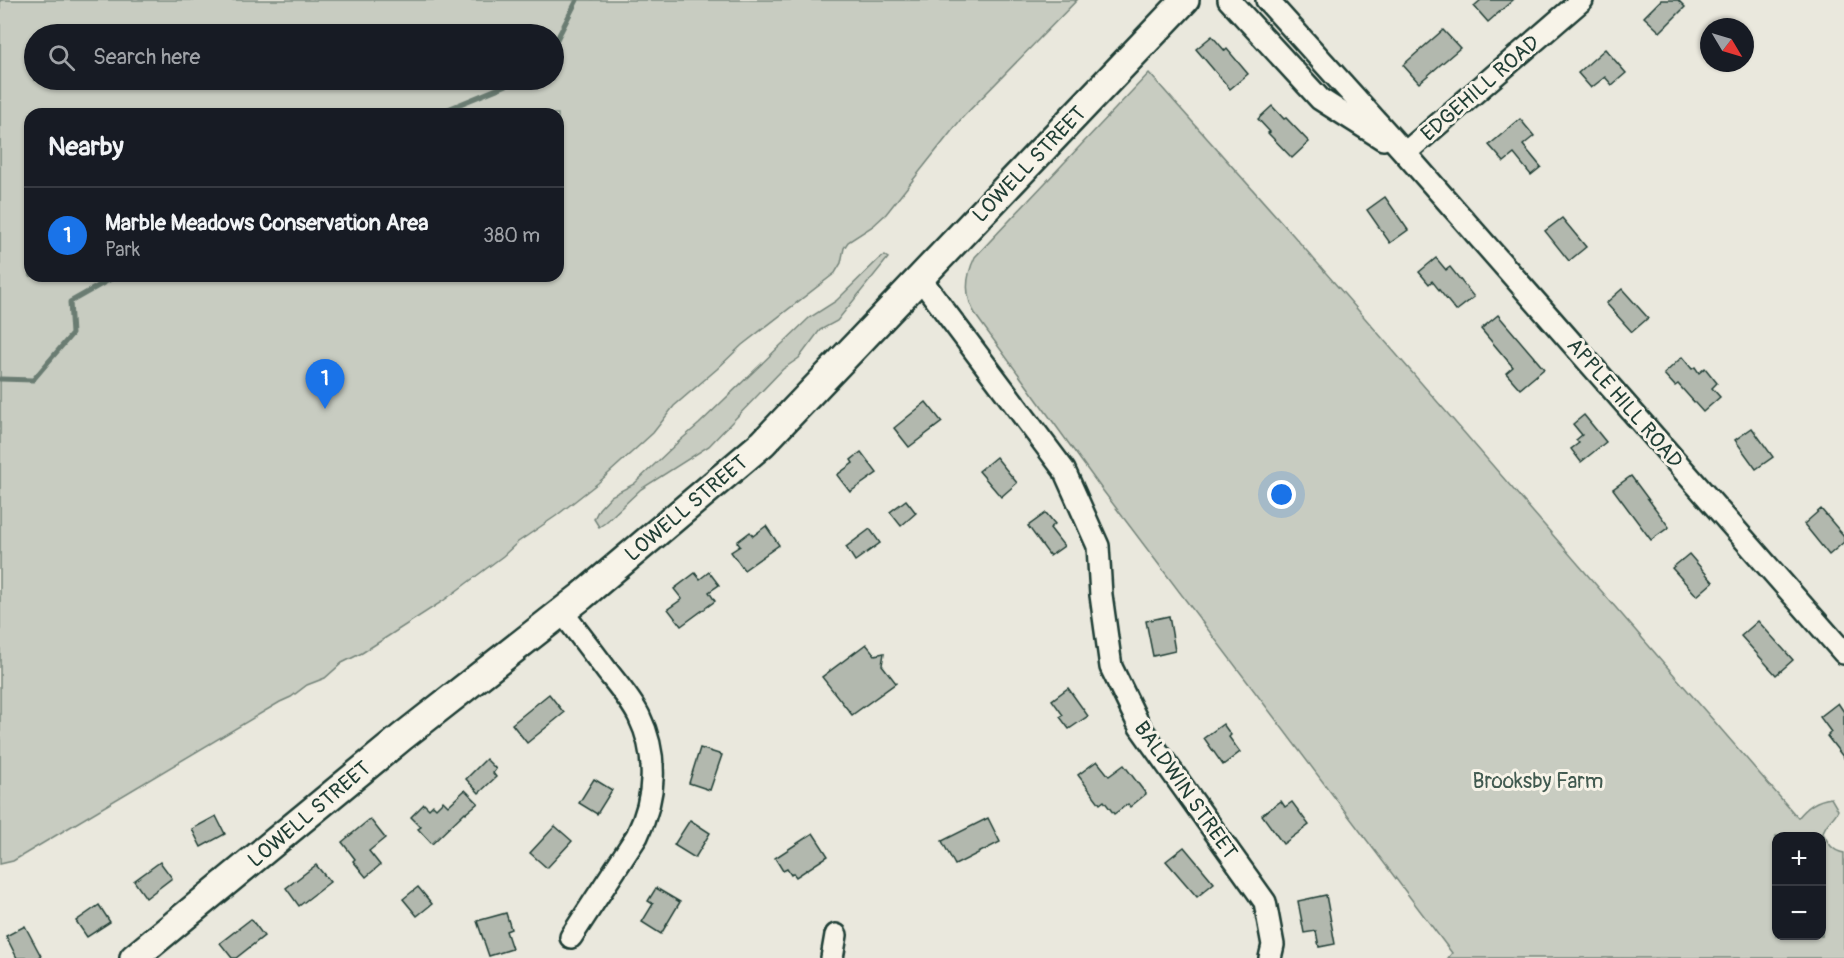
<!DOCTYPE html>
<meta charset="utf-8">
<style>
:root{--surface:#171b24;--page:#242831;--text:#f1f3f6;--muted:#9ea1a6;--line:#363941;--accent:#1a73e8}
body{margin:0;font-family:Pangolin,sans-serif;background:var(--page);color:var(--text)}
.controls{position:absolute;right:18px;bottom:18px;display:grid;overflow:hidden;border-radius:12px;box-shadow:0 2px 4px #0004}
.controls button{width:54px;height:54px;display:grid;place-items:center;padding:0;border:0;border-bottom:2px solid var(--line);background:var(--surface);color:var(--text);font:30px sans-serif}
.compass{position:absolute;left:1700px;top:18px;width:54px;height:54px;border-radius:50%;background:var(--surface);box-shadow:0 2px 4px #0004;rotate:128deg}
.you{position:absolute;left:1282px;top:495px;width:21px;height:21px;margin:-15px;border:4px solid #fff;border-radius:50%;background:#1a73e8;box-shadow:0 0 0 9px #1a73e833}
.badge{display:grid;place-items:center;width:39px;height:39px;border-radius:50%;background:var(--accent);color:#fff;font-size:20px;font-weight:700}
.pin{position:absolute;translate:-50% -50px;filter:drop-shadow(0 2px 3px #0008)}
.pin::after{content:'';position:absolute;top:32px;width:21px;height:18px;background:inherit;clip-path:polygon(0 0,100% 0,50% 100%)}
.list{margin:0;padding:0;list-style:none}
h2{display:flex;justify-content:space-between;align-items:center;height:78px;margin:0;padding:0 24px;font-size:26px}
h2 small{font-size:20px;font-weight:400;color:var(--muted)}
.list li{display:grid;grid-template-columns:39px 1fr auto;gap:18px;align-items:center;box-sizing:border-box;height:96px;padding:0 24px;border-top:2px solid var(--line)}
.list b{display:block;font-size:22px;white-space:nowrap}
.list p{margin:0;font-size:20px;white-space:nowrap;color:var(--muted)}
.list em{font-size:20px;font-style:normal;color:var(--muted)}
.icon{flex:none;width:33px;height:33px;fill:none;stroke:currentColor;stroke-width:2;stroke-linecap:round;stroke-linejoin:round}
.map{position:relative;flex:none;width:1844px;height:958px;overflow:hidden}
.search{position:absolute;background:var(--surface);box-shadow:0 2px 4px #0004;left:24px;top:24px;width:540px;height:66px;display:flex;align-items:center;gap:15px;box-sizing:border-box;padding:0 21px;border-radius:33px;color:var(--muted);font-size:22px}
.panel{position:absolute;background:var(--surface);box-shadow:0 2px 4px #0004;left:24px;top:108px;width:540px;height:174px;border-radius:18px}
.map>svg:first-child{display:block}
.green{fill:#c8ccc1;stroke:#74847a;stroke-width:1.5;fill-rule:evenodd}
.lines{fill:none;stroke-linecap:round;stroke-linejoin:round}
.stream{stroke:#6a7c72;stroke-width:5}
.building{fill:#b2b8ae;stroke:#1f3d34;stroke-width:1.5}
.minor-casing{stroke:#1f3d34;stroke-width:26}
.major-casing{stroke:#1f3d34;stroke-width:32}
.minor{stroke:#f7f3e8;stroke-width:21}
.major{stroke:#f7f3e8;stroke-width:27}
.labels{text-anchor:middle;stroke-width:6;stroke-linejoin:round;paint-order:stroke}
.street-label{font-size:21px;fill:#1f3d34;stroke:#f7f3e8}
.park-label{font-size:21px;fill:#415a50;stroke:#f7f3e8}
</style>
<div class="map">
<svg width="1844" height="958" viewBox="0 0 1844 958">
<rect width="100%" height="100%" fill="#eae8dd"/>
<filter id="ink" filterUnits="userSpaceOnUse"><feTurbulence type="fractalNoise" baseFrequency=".0167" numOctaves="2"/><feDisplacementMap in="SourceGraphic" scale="12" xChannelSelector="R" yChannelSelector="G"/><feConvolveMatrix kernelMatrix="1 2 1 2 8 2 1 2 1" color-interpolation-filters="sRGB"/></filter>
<g filter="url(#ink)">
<g class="green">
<path d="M0,0H1077L962,118L886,214L873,226L848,242L844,248L841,263L835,273L742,345L717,369L674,406L653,433L598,483L556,516L518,542L503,556L443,601L362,653L342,663L325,678L307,685L291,697L280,702L13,861L0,864ZM554,34V80H34V34ZM30,114H558V276H30Z"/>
<path d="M1149,73L1293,235L1798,818C1807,807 1816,800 1831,798L1838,810C1834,819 1825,823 1823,833C1828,843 1832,851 1844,853V958H1448L1452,953L1101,488L977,317C964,297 965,278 975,257ZM1776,836H1822V936H1776Z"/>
<polygon points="885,256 888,258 837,321 820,330 799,358 783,369 709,446 641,489 605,523 599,527 594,519 599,509 611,496 634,484 676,444 699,424 809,318 836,301 881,257"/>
</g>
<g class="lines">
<g class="stream">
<polyline points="554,45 577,0"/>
<polyline points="436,114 519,80"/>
<polyline points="0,379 33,380 72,334 70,302 116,276"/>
</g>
</g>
<g class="building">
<polygon points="1481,0 1513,0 1488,22 1474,6"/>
<polygon points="1661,0 1678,0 1685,7 1660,32 1644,17"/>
<polygon points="1443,30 1460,48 1419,83 1403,65"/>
<polygon points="1212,36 1225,51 1227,49 1248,74 1230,89 1196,49"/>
<polygon points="1605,49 1626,73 1612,85 1605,77 1591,88 1578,73"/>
<polygon points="1272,106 1284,119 1286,118 1309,142 1292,158 1268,133 1270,132 1258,119"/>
<polygon points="1520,119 1534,136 1523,145 1541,167 1531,175 1514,154 1504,162 1489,145"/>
<polygon points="1385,197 1408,230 1390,243 1367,210"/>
<polygon points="1562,218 1586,247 1569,261 1545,231"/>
<polygon points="1436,258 1446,270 1450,267 1474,297 1456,311 1432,281 1429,284 1419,272"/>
<polygon points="1622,289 1648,318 1632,332 1606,303"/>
<polygon points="1498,315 1544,369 1520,389 1506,373 1513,367 1481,329"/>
<polygon points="1682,357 1692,369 1695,367 1699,373 1705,368 1717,383 1712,388 1720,397 1703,412 1678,384 1675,386 1664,374"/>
<polygon points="926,402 942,422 909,447 894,428"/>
<polygon points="1584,415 1606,442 1581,462 1571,449 1579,443 1576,440 1582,435 1573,424"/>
<polygon points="1752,428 1773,457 1756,469 1735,440"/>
<polygon points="861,452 877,473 850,492 837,475 853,463 851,460"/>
<polygon points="996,457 1017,483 1001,497 979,471"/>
<polygon points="1631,476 1669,527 1651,540 1613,489"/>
<polygon points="906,500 916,513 901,526 890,512"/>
<polygon points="1821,509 1844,536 1844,542 1829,555 1804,524"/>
<polygon points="1046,513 1055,524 1050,528 1064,546 1050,556 1028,526"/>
<polygon points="766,526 779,545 744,570 731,552 740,546 737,542 750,532 753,536"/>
<polygon points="870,529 880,543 855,561 846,547"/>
<polygon points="1689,554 1713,582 1697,596 1672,568"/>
<polygon points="709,572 719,585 709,592 715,601 681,626 668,609 682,599 674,589 695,573 700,579"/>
<polygon points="1169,616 1175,651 1153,656 1146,621"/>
<polygon points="1758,621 1793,660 1776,675 1741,636"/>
<polygon points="866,644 875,655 884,653 882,665 896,683 852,715 822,677"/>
<polygon points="1068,688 1088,716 1069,729 1060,717 1063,715 1052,700"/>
<polygon points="549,694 564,713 527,743 512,724"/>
<polygon points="1838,703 1844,712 1844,758 1827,736 1831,732 1820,717"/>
<polygon points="1223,724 1231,735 1229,737 1240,752 1223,765 1204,738"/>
<polygon points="700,748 722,755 710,790 689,783"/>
<polygon points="486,759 496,769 493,773 496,777 479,793 466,779"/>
<polygon points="1097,761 1109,776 1124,765 1146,794 1130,807 1128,804 1114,814 1104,801 1100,804 1078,775"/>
<polygon points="594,779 612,790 597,814 579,803"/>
<polygon points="465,790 478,803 466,813 465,812 432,844 418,829 421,827 411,817 424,804 429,809 433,805 436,808 443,801 448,806"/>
<polygon points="1281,801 1285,807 1292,802 1309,825 1283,844 1262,815"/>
<polygon points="216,816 225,834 201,847 192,829"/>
<polygon points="988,818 1000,842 955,865 942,841"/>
<polygon points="370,819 385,838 369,851 380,865 366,877 353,861 355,859 342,842"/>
<polygon points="690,820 710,833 695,858 674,845"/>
<polygon points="555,826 572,841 547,868 530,853"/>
<polygon points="813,833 828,856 796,877 793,873 791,875 787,869 783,871 775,858"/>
<polygon points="1184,847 1214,883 1197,897 1166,861"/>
<polygon points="160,862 172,878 146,898 134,881"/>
<polygon points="316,865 330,882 299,906 286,888"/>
<polygon points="418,887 432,904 417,916 403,899"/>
<polygon points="656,888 680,902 661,934 642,922 653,904 648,901"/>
<polygon points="1326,895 1335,944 1319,947 1316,931 1304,933 1298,901"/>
<polygon points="99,905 110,922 87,937 76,921"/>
<polygon points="506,913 511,929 506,931 512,949 489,956 477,921"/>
<polygon points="251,919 264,936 236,958 232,958 220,943"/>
<polygon points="25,926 42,958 17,958 6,936"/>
</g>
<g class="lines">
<g class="minor-casing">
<g id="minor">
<polyline points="1229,0 1320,99 1383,139"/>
<polyline points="1267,0 1405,153 1844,653"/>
<polyline points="1405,153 1582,0"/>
<polyline points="920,278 1064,470 1098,546 1101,595 1111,667 1140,727 1265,902 1273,945 1270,958"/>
<path d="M562,612C577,631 592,651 607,671C618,685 631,700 639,716C658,755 656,797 637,836L571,937"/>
<polyline points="832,958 836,935"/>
</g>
</g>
<g class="major-casing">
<polyline id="major" points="134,958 402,737 582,596 763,443 1185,0"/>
</g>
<use href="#minor" class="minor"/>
<use href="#major" class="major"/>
</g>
</g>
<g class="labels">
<g class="street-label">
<text transform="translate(1480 88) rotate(-41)" y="7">EDGEHILL ROAD</text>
<text transform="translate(1029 164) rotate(-46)" y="7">LOWELL STREET</text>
<text transform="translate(1625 403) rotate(49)" y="7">APPLE HILL ROAD</text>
<text transform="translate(686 508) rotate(-40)" y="7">LOWELL STREET</text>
<text transform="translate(1186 790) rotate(55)" y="7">BALDWIN STREET</text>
<text transform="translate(309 814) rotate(-40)" y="7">LOWELL STREET</text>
</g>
<g class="park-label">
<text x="1538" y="788">Brooksby Farm</text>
</g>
</g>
</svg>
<div class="controls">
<button>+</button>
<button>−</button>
</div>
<svg class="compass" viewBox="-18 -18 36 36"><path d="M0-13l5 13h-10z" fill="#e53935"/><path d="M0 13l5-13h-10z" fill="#9ea1a6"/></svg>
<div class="you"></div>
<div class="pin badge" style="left:325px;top:409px">1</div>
<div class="search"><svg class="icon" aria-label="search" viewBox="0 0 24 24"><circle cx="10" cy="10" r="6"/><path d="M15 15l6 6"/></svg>Search here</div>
<section class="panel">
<h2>Nearby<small></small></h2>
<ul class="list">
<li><span class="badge">1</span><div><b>Marble Meadows Conservation Area</b><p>Park</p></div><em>380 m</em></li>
</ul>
</section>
</div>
